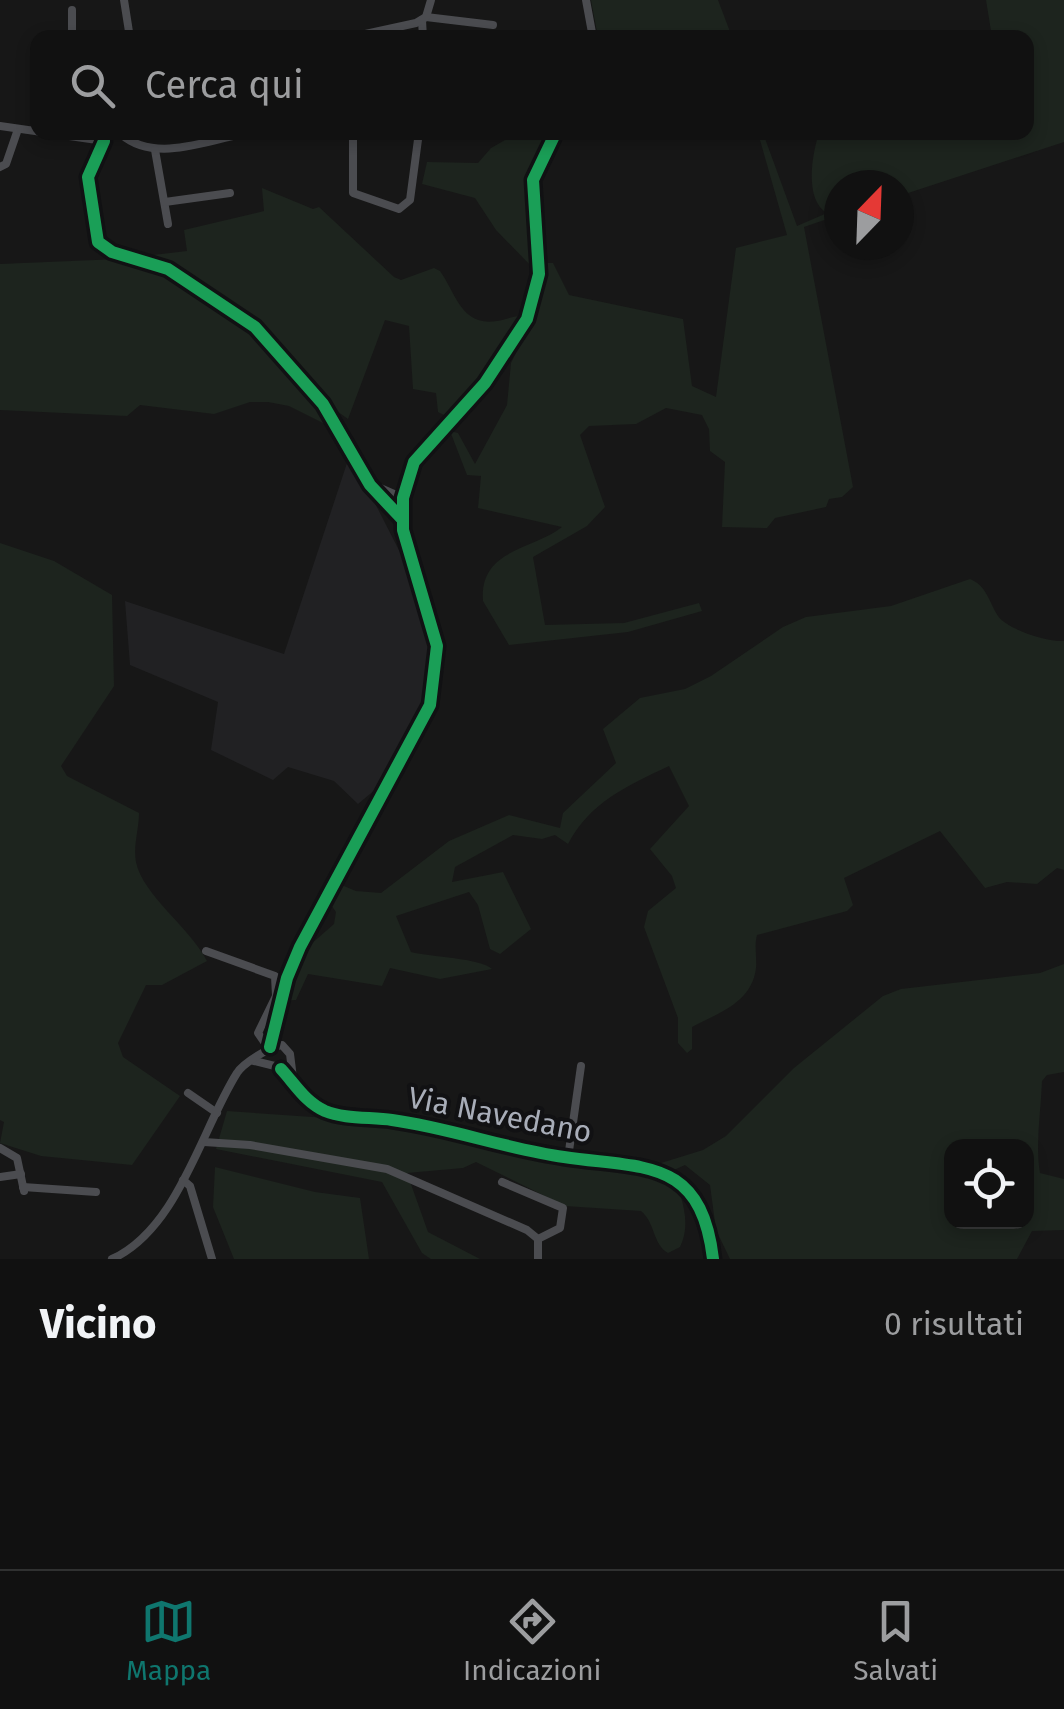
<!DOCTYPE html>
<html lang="it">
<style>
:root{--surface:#111;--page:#1a1a1a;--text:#f1f3f6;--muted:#9c9d9f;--line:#303131;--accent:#0f766e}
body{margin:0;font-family:"Fira Sans",sans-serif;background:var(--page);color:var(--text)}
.controls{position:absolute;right:30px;bottom:30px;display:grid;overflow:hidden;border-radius:20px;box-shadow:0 5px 15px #0003}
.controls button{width:90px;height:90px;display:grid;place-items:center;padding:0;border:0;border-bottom:2px solid var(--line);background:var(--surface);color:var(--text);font:50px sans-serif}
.compass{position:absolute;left:824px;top:170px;width:90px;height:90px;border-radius:50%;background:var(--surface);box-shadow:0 5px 15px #0003;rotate:23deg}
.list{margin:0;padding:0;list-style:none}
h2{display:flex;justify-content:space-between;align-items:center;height:130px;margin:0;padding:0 40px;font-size:42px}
h2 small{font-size:32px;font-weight:400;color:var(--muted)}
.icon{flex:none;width:55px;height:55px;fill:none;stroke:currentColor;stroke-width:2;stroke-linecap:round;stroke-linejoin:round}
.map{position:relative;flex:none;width:1064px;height:1259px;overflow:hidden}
.search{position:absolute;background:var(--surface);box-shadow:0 5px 15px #0003;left:30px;right:30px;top:30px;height:110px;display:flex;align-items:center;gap:25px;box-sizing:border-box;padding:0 35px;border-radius:20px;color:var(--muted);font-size:38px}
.sheet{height:310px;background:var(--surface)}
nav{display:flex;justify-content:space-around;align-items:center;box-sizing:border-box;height:140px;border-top:2px solid var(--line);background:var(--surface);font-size:28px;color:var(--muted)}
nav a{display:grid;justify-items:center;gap:5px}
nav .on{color:var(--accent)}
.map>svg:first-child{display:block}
.built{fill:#212123}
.green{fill:#1d241e;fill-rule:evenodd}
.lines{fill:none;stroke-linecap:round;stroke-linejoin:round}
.minor{stroke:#4b4c50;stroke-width:8}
.cycleway-casing{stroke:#111113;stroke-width:19}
.cycleway{stroke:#1a9f57;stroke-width:12}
.labels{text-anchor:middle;stroke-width:8;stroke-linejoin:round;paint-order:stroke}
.street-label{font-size:30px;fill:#a8adb8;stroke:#111113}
</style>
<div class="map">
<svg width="1064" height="1259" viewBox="0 0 1064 1259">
<rect width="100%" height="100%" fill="#171717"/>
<polygon class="built" points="347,463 357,468 407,566 431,639 430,693 389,778 358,804 334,781 288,767 273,780 211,750 218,702 130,665 125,601 284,654"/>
<g class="green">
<polygon points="591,0 718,0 732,37 598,37"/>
<path d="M986,0H1064V142L899,196V185H839V215L804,227L853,487L842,497L829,499L826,507L775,518L767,528L722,527L725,462L710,451L709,429L702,415L666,408L636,424L589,426L580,435L605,507L587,526L533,557L545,625L624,623L699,603L702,611L628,632L509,645L483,601C479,549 533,550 562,527L478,508L481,476L467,475L450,431L458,433L475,464L507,405L511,363L539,305L545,263H553L569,295L683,319L692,386L716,397L736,248L787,235L758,133H763L797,226L827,213C804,200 812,154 819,133L1026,132V38L992,37Z"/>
<path d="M519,132L551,133C516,173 528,218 532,267L496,230L475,198L422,184L427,162L478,163L491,148Z"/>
<path d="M262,188L313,209L319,207L394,277L401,280L434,268L440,271C456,293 461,327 497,321C505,320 512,316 521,316L493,367L444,415L438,412L436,393L413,389L409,326L385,320L348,419L334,409L323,423L289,406L268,402H250L214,414L140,405L127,416L0,410V264L119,259L187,251L184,230L264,211Z"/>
<path d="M0,543L54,561L112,595L114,686L61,766L67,776L139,813C139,829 133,846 136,862C142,894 190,928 207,961L162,985H146L118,1043L123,1057L180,1096L132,1165L41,1156L0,1143L4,1122L0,1120Z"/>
<path d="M970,579C987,586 989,602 998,616C1008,630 1048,642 1064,641V870L1057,868L1037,884L1007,882L985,888L940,831L844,878L853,905L847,911L757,935C754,946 757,957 756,968C752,1003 718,1013 692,1027V1049L687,1053L678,1043V1018L644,927L648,911L676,888L672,876L650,849L689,806L669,766C627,786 590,802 568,844L555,835L542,839L513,835L455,867L452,882L503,872L531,929L500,954L490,949L478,905L469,892L396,916L411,952C431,957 480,958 492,969L440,979L390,968L382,986L308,974L296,1000L280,1001L302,952L334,924L336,912L329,902L339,884L356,891L381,893L449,841L509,815L560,828L563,813L616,763L603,729L640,698L685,689L711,676L783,627L806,617L891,606Z"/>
<path d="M1064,964V1072L1047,1075L1042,1081C1041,1112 1035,1143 1040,1173L1064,1179V1230L1032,1231L1017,1259H730L716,1230L710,1185L685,1165L674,1170C679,1196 693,1220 680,1247L668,1253C653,1245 655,1222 641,1211L565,1206L476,1162L463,1168L407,1173L428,1232L480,1259H431L422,1253L382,1182L216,1149L227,1111L371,1121L530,1159L661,1163L703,1150L726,1136L794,1068L883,996L901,989L1040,973ZM952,1146H1026V1222H952Z"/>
<polygon points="215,1167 315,1192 360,1198 369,1259 234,1259 213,1207"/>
</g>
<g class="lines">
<g class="minor">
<polyline points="124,0 130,38"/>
<polyline points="586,0 593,38"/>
<polyline points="72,10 72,38"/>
<polyline points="426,17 493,25"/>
<polyline points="422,20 423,38"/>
<polyline points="347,38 416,23 426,17 431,0"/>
<polyline points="0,126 104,141"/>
<polyline points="353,132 353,193 399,209 410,200 419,132"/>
<path d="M121,134C154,164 210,140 249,132"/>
<polyline points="104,141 88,177 98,242 112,252 168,269 255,327 323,404 370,485 401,518"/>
<polyline points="155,150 168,224"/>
<polyline points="0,167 6,164 17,132"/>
<polyline points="165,202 230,193"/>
<polyline points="371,484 403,498"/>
<polyline points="206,951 275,976 276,996 258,1033 269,1049"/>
<polyline points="270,1047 287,978 300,947 430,705 437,646 403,530 403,498 414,462 485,383 527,319 539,274 533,180 556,132"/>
<polyline points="254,1061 283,1068"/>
<path d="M281,1069C295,1084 305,1102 325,1111C344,1119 371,1117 392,1120C451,1128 506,1149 564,1157C644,1169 701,1157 713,1259"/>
<polyline points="188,1093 217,1113"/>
<polyline points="204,1142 250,1145 387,1169 527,1230 538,1239"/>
<polyline points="0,1148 17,1158 24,1191"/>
<polyline points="568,1158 581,1066"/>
<polyline points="0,1177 21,1174"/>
<polyline points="183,1180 190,1186 212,1259"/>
<polyline points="502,1182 563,1208 560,1228 538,1239 538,1259"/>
<polyline points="23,1187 96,1192"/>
<path d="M112,1259C178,1229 201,1130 237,1073C243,1063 271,1046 282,1045L290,1054L293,1078"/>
</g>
<g class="cycleway-casing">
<g id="cycleway">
<polyline points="104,141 88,177 98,242 112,252 168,269 255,327 323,404 370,485 401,518"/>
<polyline points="270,1047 287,978 300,947 430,705 437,646 403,530 403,498 414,462 485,383 527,319 539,274 533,180 556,132"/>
<path d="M281,1069C295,1084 305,1102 325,1111C344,1119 371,1117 392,1120C451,1128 506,1149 564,1157C644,1169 701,1157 713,1259"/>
</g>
</g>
<use href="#cycleway" class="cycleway"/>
</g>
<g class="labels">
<g class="street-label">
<text transform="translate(500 1115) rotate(11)" y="10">Via Navedano</text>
</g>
</g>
</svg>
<div class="controls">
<button><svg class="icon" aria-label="locate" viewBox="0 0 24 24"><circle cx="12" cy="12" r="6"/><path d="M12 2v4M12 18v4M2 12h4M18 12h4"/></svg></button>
</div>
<svg class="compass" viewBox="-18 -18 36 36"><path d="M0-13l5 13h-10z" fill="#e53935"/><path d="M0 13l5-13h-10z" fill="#9c9d9f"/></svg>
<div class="search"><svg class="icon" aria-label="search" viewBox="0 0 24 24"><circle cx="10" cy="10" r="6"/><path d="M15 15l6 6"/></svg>Cerca qui</div>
</div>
<section class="sheet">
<h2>Vicino<small>0 risultati</small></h2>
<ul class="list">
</ul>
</section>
<nav>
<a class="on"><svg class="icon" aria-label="map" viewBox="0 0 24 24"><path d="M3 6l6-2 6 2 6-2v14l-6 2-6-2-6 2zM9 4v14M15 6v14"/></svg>Mappa</a>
<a><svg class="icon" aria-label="directions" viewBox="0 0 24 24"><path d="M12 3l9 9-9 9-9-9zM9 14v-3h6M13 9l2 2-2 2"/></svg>Indicazioni</a>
<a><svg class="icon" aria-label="saved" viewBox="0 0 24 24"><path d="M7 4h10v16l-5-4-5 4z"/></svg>Salvati</a>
</nav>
